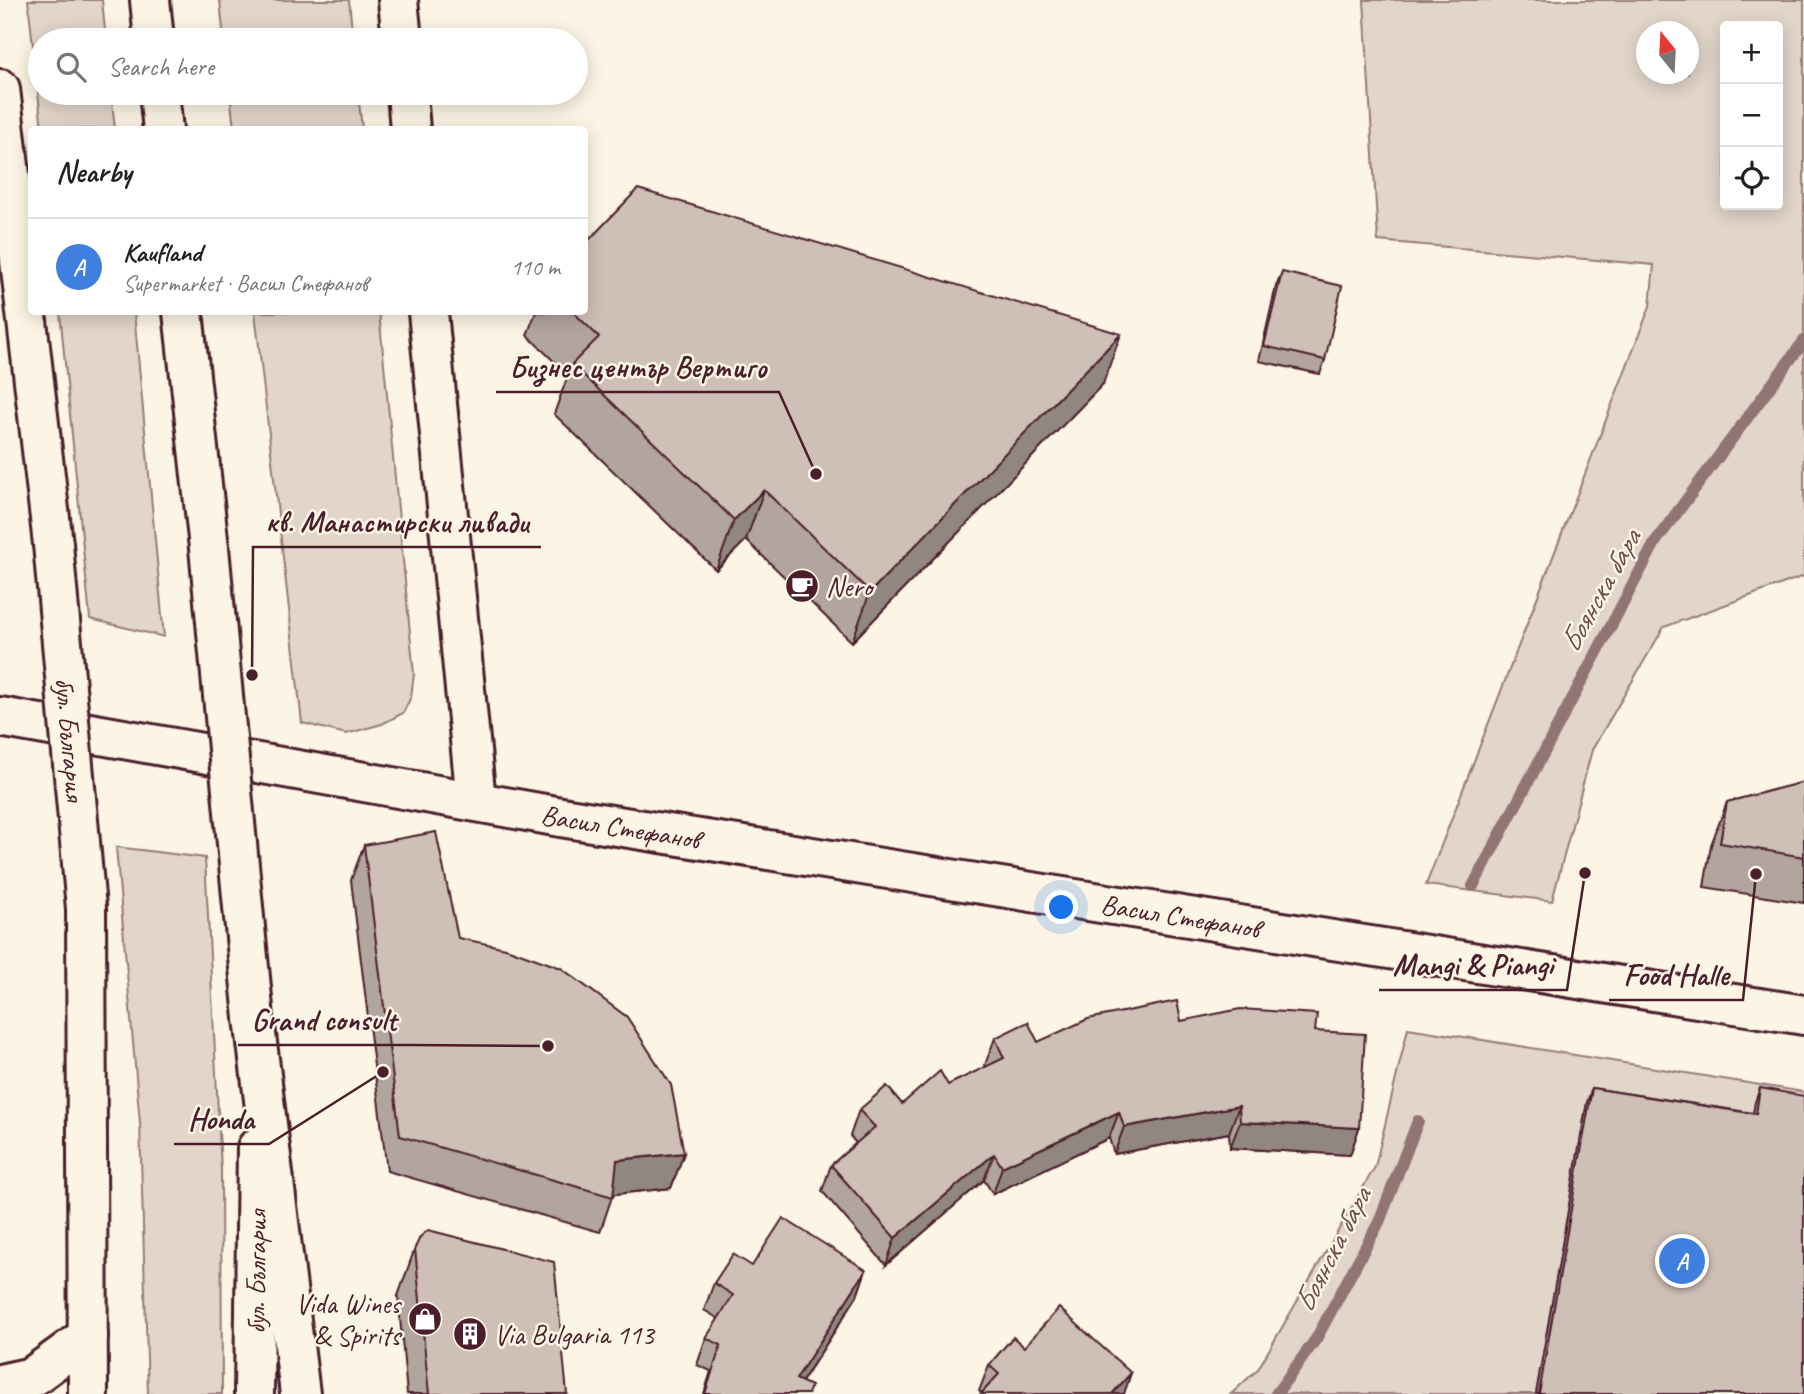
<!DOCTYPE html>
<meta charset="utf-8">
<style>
:root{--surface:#fff;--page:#f6f6f6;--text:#222;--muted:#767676;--line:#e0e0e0;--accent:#7c3aed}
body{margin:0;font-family:Caveat,sans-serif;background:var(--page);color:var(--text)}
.controls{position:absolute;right:21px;top:21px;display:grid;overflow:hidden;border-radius:7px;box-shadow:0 4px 18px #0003}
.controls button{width:63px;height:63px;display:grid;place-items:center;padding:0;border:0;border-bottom:2px solid var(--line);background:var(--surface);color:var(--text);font:35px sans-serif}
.compass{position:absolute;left:1636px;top:21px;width:63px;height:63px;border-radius:50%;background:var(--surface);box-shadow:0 4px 18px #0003;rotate:342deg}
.you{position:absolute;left:1062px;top:908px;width:24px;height:24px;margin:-18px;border:5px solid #fff;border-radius:50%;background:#1a73e8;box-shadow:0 0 0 10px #1a73e833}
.badge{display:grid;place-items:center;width:46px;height:46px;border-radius:50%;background:var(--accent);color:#fff;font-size:23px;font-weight:700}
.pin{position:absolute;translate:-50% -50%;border:4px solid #fff;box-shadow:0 2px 7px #0006}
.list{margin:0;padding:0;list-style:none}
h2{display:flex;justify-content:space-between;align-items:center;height:91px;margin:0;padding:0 28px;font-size:30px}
h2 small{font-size:23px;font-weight:400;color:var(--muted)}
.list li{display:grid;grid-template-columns:46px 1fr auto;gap:21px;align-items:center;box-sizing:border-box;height:98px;padding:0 28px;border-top:2px solid var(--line)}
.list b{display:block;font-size:26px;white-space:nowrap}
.list p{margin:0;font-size:23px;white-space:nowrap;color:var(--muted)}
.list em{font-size:23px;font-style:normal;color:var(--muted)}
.icon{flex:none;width:38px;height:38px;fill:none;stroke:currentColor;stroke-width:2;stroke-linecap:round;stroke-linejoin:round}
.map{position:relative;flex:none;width:1804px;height:1394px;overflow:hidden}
.search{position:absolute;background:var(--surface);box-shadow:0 4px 18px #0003;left:28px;top:28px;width:560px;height:77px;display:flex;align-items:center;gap:18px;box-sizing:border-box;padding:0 24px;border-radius:38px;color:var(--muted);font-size:26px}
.panel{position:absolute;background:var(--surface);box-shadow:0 4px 18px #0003;left:28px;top:126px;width:560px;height:189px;border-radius:7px}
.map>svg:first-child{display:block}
.green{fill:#e2d5ca;stroke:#967a7a;stroke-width:2;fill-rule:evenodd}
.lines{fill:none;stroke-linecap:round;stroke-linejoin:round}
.stream{stroke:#917474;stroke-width:12}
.minor-casing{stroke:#4a1f2b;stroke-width:44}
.secondary-casing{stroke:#4a1f2b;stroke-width:44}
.primary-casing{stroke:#4a1f2b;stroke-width:44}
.trunk-casing{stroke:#4a1f2b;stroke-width:44}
.minor{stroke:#fcf5e5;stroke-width:38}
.secondary{stroke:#fcf5e5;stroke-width:38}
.primary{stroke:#fcf5e5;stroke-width:38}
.trunk{stroke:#fcf5e5;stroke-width:38}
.primary-bridge-casing{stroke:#4a1f2b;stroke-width:44;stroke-linecap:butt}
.primary-bridge{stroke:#fcf5e5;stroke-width:38}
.wall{fill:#b2a59d;stroke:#4a1f2b;stroke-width:2}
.shaded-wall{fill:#918680;stroke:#4a1f2b;stroke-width:2}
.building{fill:#cfc0b7;stroke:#4a1f2b;stroke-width:2}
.labels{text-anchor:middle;stroke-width:5;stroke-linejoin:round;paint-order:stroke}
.poi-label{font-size:28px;fill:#4a1f2b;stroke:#fcf5e5;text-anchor:start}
.street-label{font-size:28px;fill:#4a1f2b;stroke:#fcf5e5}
.water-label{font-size:30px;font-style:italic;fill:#6d4950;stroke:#fcf5e5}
.leader{fill:none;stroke:#4a1f2b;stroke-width:2.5}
.callout-dot{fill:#4a1f2b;stroke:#fcf5e5;stroke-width:2.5}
.callout-label{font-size:30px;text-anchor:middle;font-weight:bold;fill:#4a1f2b;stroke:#fcf5e5;stroke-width:5;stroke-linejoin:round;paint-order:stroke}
</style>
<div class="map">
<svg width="1804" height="1394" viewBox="0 0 1804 1394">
<rect width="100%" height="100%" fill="#fcf5e5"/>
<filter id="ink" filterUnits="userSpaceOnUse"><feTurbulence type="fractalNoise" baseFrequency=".0143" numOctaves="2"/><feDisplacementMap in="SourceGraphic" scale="14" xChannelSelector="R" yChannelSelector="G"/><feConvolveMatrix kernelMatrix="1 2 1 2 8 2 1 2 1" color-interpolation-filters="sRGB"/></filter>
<g filter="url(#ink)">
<g class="green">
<polygon points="28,0 102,0 106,40 40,40 40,93 111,93 115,129 42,129"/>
<polygon points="220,0 349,0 353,40 224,40"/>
<path d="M1364,0H1804V576L1664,627L1592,750L1552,901L1426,885L1650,306L1654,265L1378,241ZM1778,26V205H1725V26ZM1646,32H1688V74H1646Z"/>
<polygon points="230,93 358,93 362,129 234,129"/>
<polygon points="60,312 134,312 164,637 90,619"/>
<polygon points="255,312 379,312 414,674 411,697 403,713 382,724 346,734 302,723"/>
<polygon points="116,847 205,858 221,1170 222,1394 148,1394 140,1123"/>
<polygon points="1408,1028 1804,1092 1804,1111 1750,1128 1587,1102 1536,1394 1231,1394 1258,1369 1375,1167"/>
</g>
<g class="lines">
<g class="stream">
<polyline points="1473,886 1656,541 1804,341"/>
<polyline points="1276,1394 1316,1339 1379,1222 1418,1121"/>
</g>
<g class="minor-casing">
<g id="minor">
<polyline points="398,0 402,40"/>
<polyline points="407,93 410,130"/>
<polyline points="428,312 476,801"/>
<path id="s1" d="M0,717L561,817L1804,1015"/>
<polyline points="0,1384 32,1377 88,1336"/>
</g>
</g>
<g class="secondary-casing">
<g id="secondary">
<path id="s2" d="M254,1394L257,1148"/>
</g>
</g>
<g class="primary-casing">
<g id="primary">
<polyline points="150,0 154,40"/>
<polyline points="0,89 53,544"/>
<polyline points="159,93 163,130"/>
<polyline points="183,312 209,548"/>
<polyline points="243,907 254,1018"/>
<polyline points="86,908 88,1390"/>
</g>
</g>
<g class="trunk-casing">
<g id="trunk">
<polyline points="254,1018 300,1394"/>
<polyline points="88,1394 88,1390"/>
</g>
</g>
<use href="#minor" class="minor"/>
<use href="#secondary" class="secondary"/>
<use href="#primary" class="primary"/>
<use href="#trunk" class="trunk"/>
<g class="primary-bridge-casing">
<g id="primary-bridge">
<path id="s3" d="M53,544L86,908"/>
<polyline points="209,548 243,907"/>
</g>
</g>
<use href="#primary-bridge" class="primary-bridge"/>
</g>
<g class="wall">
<polygon points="1282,272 1325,360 1320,374 1259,361 1276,286"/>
<polygon points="536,312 584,312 1103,384 852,642 746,540 716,570 554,414 568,375 527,335"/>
<polygon points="1804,782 1804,903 1704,887 1711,845 1727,802"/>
<polygon points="364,845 458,938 684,1153 671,1188 613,1194 600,1232 387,1171 351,880"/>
<polygon points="1181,1021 1315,1031 1359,1128 1350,1155 1230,1148 1229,1133 1114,1154 1109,1138 993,1194 984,1180 886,1265 822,1191 831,1165 856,1143 850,1136 859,1110 902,1104 948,1085 986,1067 985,1065 995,1038 1038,1042"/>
<polygon points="1592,1088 1753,1113 1755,1102 1760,1088 1804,1394 1536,1394 1587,1102"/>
<polygon points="415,1248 567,1394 407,1394 398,1296"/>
<polygon points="752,1266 866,1270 857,1296 802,1382 808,1394 704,1394 711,1371 697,1365 706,1338 719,1319 704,1310 714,1283"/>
<polygon points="1024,1347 982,1393 979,1391 989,1365"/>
</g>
<g class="shaded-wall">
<polygon points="1121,334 1103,384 852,642 870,592"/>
<polygon points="764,490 746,540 716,570 734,520"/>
<polygon points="1239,1106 1229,1133 1114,1154 1124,1127"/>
<polygon points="1119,1112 1109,1138 993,1194 1002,1167"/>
<polygon points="1240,1122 1359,1128 1350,1155 1230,1148"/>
<polygon points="684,1153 671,1188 607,1195 617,1160"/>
<polygon points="994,1154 984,1180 886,1265 895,1238"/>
<polygon points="866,1270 857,1296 794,1394 796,1379"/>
<polygon points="1131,1373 1124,1394 1112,1394"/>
</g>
<g class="building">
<polygon points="638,189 1121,334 870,592 764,490 734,520 572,364 599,337 573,312 584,312 584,245"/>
<polygon points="1282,272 1342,286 1325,360 1264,346"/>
<polygon points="1804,782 1804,857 1720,843 1727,802"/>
<polygon points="436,832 458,938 506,948 561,968 627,1017 671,1085 684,1153 617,1160 613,1197 400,1136 364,845"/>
<polygon points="1177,1001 1181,1021 1240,1009 1317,1014 1315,1031 1365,1034 1359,1128 1240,1122 1239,1106 1124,1127 1119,1112 1002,1167 994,1154 895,1238 831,1165 875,1127 859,1110 887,1086 902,1104 940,1071 948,1085 1004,1058 995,1038 1028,1022 1038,1042 1088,1019"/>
<polygon points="1592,1088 1756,1114 1760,1088 1804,1096 1804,1394 1539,1394"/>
<polygon points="783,1218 866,1270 796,1379 811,1386 808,1394 705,1394 721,1345 706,1338 733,1295 714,1283 733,1254 752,1266"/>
<polygon points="428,1230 554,1262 567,1394 429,1394 415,1248 420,1237"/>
<polygon points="1059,1308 1131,1373 1112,1394 981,1394 999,1374 989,1365 1013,1337 1024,1347"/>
</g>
</g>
<defs>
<g id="cafe-disc" transform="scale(1.75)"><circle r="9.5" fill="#4a1f2b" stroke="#fcf5e5"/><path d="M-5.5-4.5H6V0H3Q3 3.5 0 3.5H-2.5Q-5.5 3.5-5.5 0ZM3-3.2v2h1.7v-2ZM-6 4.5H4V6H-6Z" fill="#fff"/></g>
<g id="shop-disc" transform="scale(1.75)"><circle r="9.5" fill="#4a1f2b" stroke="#fcf5e5"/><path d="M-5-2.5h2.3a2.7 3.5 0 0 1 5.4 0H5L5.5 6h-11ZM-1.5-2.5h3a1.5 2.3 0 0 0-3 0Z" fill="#fff"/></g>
<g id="building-disc" transform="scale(1.75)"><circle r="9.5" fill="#4a1f2b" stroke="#fcf5e5"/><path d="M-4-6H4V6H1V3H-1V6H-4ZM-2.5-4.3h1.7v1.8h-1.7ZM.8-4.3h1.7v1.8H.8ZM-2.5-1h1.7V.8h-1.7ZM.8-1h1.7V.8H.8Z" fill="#fff"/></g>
</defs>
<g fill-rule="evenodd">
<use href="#cafe-disc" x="802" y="586"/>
<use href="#shop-disc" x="425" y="1319"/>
<use href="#building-disc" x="470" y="1334"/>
</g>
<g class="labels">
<g class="poi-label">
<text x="826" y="596">Nero</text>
<text x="400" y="1313" text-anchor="end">Vida Wines<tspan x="400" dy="32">&amp; Spirits</tspan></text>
<text x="494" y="1344">Via Bulgaria 113</text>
</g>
<g class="street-label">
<text dy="10" stroke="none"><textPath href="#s3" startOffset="196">бул. България</textPath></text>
<text dy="10" stroke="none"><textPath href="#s1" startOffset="630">Васил Стефанов</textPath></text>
<text dy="10" stroke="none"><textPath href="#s1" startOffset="1197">Васил Стефанов</textPath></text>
<text dy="10" stroke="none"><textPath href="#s2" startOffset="122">бул. България</textPath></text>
</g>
<g class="water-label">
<text transform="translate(1600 591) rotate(-61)" y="10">Боянска бара</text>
<text transform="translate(1332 1250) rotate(-63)" y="10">Боянска бара</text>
</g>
</g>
<path class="leader" d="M816 474L779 392H496M252 675L253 547H541M1585 873L1567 990H1379M1756 874L1743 1000H1609M548 1046L410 1045H238M383 1072L269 1144H174"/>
<g class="callout-dot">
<circle cx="816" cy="474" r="7"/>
<circle cx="252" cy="675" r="7"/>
<circle cx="1585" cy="873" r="7"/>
<circle cx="1756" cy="874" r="7"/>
<circle cx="548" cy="1046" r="7"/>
<circle cx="383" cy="1072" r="7"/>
</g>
<g class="callout-label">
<text x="638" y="377">Бизнес център Вертиго</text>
<text x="397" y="532">кв. Манастирски ливади</text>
<text x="1473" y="975">Mangi &amp; Piangi</text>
<text x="1676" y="985">Food Halle</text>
<text x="324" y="1030">Grand consult</text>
<text x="221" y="1129">Honda</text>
</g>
</svg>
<div class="controls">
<button>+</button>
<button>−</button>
<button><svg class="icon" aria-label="locate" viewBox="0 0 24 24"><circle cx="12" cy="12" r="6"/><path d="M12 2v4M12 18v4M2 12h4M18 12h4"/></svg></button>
</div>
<svg class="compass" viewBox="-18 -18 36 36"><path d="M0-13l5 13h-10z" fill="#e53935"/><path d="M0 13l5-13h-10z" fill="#767676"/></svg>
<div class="you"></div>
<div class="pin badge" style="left:1682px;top:1261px;background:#3f7fe0">A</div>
<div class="search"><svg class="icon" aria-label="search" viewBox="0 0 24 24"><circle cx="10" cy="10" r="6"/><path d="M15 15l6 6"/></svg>Search here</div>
<section class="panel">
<h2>Nearby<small></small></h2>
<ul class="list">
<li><span class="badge" style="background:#3f7fe0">A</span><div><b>Kaufland</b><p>Supermarket · Васил Стефанов</p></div><em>110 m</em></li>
</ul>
</section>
</div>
